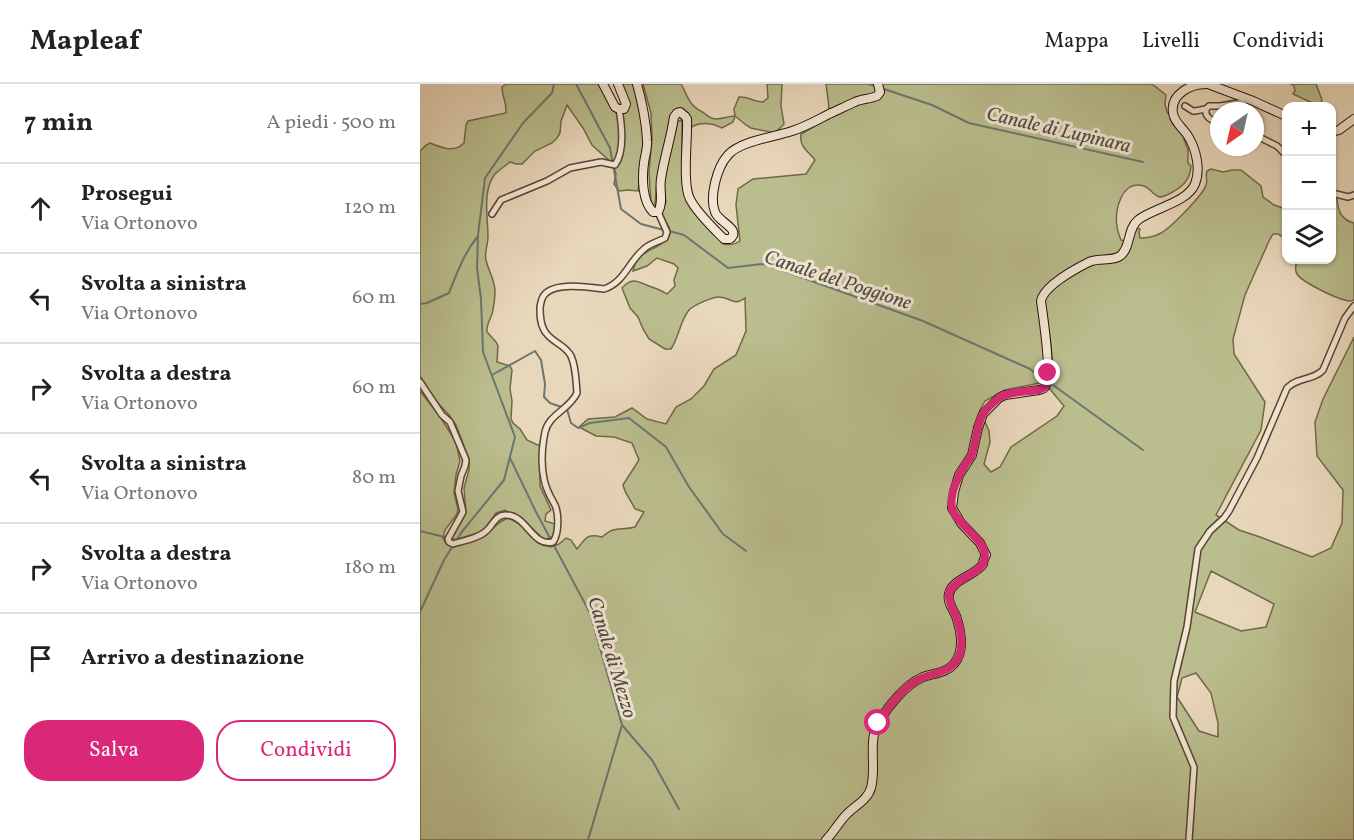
<!DOCTYPE html>
<html lang="it">
<meta charset="utf-8">
<style>
:root{--surface:#fff;--page:#f2f2f2;--text:#222;--muted:#767676;--line:#e0e0e0;--accent:#db2777}
body{margin:0;font-family:Vollkorn,serif;background:var(--page);color:var(--text)}
.controls{position:absolute;right:18px;top:18px;display:grid;overflow:hidden;border-radius:12px;box-shadow:0 2px 4px #0004}
.controls button{width:54px;height:54px;display:grid;place-items:center;padding:0;border:0;border-bottom:2px solid var(--line);background:var(--surface);color:var(--text);font:30px sans-serif}
.compass{position:absolute;left:790px;top:18px;width:54px;height:54px;border-radius:50%;background:var(--surface);box-shadow:0 2px 4px #0004;rotate:214deg}
.stop{position:absolute;width:18px;height:18px;margin:-14px;border:4px solid #db2777;border-radius:50%;background:#fff}
.stop.end{background:#db2777;border-color:#fff;box-shadow:0 2px 6px #0008}
.list{margin:0;padding:0;list-style:none}
h2{display:flex;justify-content:space-between;align-items:center;height:78px;margin:0;padding:0 24px;font-size:26px}
h2 small{font-size:20px;font-weight:400;color:var(--muted)}
.list li{display:grid;grid-template-columns:39px 1fr auto;gap:18px;align-items:center;box-sizing:border-box;height:90px;padding:0 24px;border-top:2px solid var(--line)}
.list b{display:block;font-size:22px;white-space:nowrap}
.list p{margin:0;font-size:20px;white-space:nowrap;color:var(--muted)}
.list em{font-size:20px;font-style:normal;color:var(--muted)}
.actions{display:flex;gap:12px;padding:18px 24px}
.actions a{flex:1;padding:14px 0;border:2px solid var(--accent);border-radius:24px;text-align:center;font-size:21px;color:var(--accent)}
.actions .main{background:var(--accent);color:#fff}
.icon{flex:none;width:33px;height:33px;fill:none;stroke:currentColor;stroke-width:2;stroke-linecap:round;stroke-linejoin:round}
.map{position:relative;flex:none;width:934px;height:756px;overflow:hidden}
header{display:flex;align-items:center;gap:36px;box-sizing:border-box;height:84px;padding:0 30px;background:var(--surface);border-bottom:2px solid var(--line)}
header strong{font-size:28px}
nav{display:flex;gap:33px;margin-inline-start:auto;font-size:21px}
main{display:flex}
aside{flex:1;background:var(--surface)}
.map>svg:first-child{display:block}
.green{fill:#babd8d;stroke:#716848;stroke-width:1.5;fill-rule:evenodd}
.lines{fill:none;stroke-linecap:round;stroke-linejoin:round}
.stream{stroke:#6c7670;stroke-width:2}
.street-casing{stroke:#584431;stroke-width:8}
.secondary-casing{stroke:#281303;stroke-width:10}
.street{stroke:#f1e5d3;stroke-width:5}
.secondary{stroke:#f1e5d3;stroke-width:8}
.route{stroke:#db2777;stroke-width:8}
.labels{text-anchor:middle;stroke-width:6;stroke-linejoin:round;paint-order:stroke}
.water-label{font-size:20px;font-style:italic;fill:#504d42;stroke:#f1e5d3}
</style>
<header>
<strong>Mapleaf</strong>
<nav><a>Mappa</a><a>Livelli</a><a>Condividi</a></nav>
</header>
<main>
<aside>
<h2>7 min<small>A piedi · 500 m</small></h2>
<ul class="list">
<li><svg class="icon" aria-label="ahead" viewBox="0 0 24 24"><path d="M12 20V5M6 11l6-6 6 6"/></svg><div><b>Prosegui</b><p>Via Ortonovo</p></div><em>120 m</em></li>
<li><svg class="icon" aria-label="left" viewBox="0 0 24 24"><path d="M17 20v-9H6M10 6l-5 5 5 5"/></svg><div><b>Svolta a sinistra</b><p>Via Ortonovo</p></div><em>60 m</em></li>
<li><svg class="icon" aria-label="right" viewBox="0 0 24 24"><path d="M7 20v-9h11M14 6l5 5-5 5"/></svg><div><b>Svolta a destra</b><p>Via Ortonovo</p></div><em>60 m</em></li>
<li><svg class="icon" aria-label="left" viewBox="0 0 24 24"><path d="M17 20v-9H6M10 6l-5 5 5 5"/></svg><div><b>Svolta a sinistra</b><p>Via Ortonovo</p></div><em>80 m</em></li>
<li><svg class="icon" aria-label="right" viewBox="0 0 24 24"><path d="M7 20v-9h11M14 6l5 5-5 5"/></svg><div><b>Svolta a destra</b><p>Via Ortonovo</p></div><em>180 m</em></li>
<li><svg class="icon" aria-label="arrive" viewBox="0 0 24 24"><path d="M6 21V4h12l-3 4 3 4H6"/></svg><div><b>Arrivo a destinazione</b></div></li>
</ul>
<div class="actions"><a class="main">Salva</a><a>Condividi</a></div>
</aside>
<div class="map">
<svg width="934" height="756" viewBox="0 0 934 756">
<rect width="100%" height="100%" fill="#e9d7bb"/>
<filter id="stains"><feTurbulence type="fractalNoise" baseFrequency=".00333" numOctaves="4"/><feColorMatrix values="0 0 0 0 .2 0 0 0 0 .09 0 0 0 0 .02 0 0 0 .5 -.17"/></filter>
<radialGradient id="worn" r=".72"><stop offset=".6" stop-color="#630" stop-opacity="0"/><stop offset="1" stop-color="#630" stop-opacity=".3"/></radialGradient>
<g class="green">
<path d="M86,0H178L194,26L198,29H205L208,25L200,0H213L222,38L224,62L218,107L208,106L199,107L194,100L196,90L193,80L172,61L163,44L147,21L141,37L140,49L137,54L132,59L115,67L102,80H96L90,78C85,82 79,86 75,90C62,106 68,134 68,153C68,161 64,168 66,176C68,186 75,196 75,207C75,213 74,221 73,226C72,234 66,239 67,248L76,258L78,262L77,278L90,282L92,286L90,305L92,317L91,335L93,339L100,345L107,356L120,362V402L131,426L126,430L125,437L135,440L134,452L124,456L108,440L85,426L76,429L65,445L61,448L34,456L32,454L46,429L44,404L49,386V375L36,341L29,331L16,317L0,292V67L6,61L10,59C22,64 34,69 44,59L46,41L48,37L86,29C87,18 82,14 82,3Z"/>
<path d="M223,0H261C269,14 268,21 284,29C288,32 291,35 296,35C303,35 308,32 315,32L314,25L319,13C327,12 334,18 343,18L348,14L347,0H362L361,22L364,40L355,49L331,44L326,41L315,32L313,38L302,44C292,39 281,38 271,43L256,27C248,36 248,47 245,58C239,80 236,99 235,121L231,120L229,88L232,54L231,29Z"/>
<path d="M406,0H732L746,11L745,20L747,28L761,47L768,66V79L771,82C770,97 762,103 749,110C746,111 743,113 740,113C734,112 730,104 724,102C702,95 694,126 697,142C697,146 699,151 701,156L705,157L716,144L720,145L719,149L720,154C727,154 733,153 739,150C749,146 783,111 786,101C788,96 785,93 787,87L791,85L803,88L812,86H821L841,102L843,113L854,121L866,125V155L858,150H853L849,157L825,211L813,255L814,270L845,318L841,346L796,431L819,446L840,453L892,473L911,464L922,439L923,406L897,372L895,338L903,315L934,253V756H0V307L19,331L36,358L40,377L36,391L34,409L38,425L37,430L25,446L23,454C25,459 27,461 33,463C42,460 53,457 61,453C73,448 76,437 89,434L101,441L118,459L131,463L139,460L146,454L151,456L157,465C166,454 167,449 182,453C196,441 200,447 215,443L224,428L215,425C211,416 205,410 203,401L219,376L212,359L194,353L176,352L159,343L168,335L195,333L212,324L227,335L246,340L256,323L271,315L284,302L294,285L316,271L326,247L325,214C313,223 311,213 299,213C292,213 274,221 269,226C260,237 259,253 251,265H245L229,255L223,245L218,233L210,224L202,204C212,193 217,197 229,202C235,204 241,206 247,210L255,202L254,196L258,184L254,180L237,174L227,182L213,187C217,163 241,168 250,150L249,143L241,131L246,118L243,98L257,38L261,36L262,39V95L265,109L303,160C310,161 314,161 320,157L316,121L318,105L333,95L386,90L395,76C388,67 379,63 381,50C412,32 411,36 406,0ZM624,298L644,322L637,332L591,363L580,383L571,388L564,380L570,358L569,347L560,326L565,317L585,306ZM791,487L854,520L846,543L821,547L775,528ZM776,589L791,609L798,639V653L779,647L757,613L762,594Z"/>
<polygon points="871,0 896,0 902,16 899,22 873,10 875,7 874,2"/>
<path d="M912,112L917,115C918,128 922,136 934,139V216C930,217 930,218 925,216C915,214 882,198 877,190C874,185 876,181 877,176H912Z"/>
</g>
<g class="lines">
<g class="stream">
<polyline points="156,0 190,64 201,125 221,140 244,146"/>
<polyline points="448,0 455,2"/>
<polyline points="461,4 512,21 549,39 723,78"/>
<polyline points="249,147 264,151 308,184 342,180 364,187 503,237 610,285 622,294"/>
<path d="M0,220L7,219L29,209C37,189 44,169 58,152"/>
<polyline points="72,291 115,267 121,276 125,300 124,313 130,319 147,325 151,339 158,344 170,339 209,334 246,363 269,403 303,450 326,467"/>
<polyline points="633,301 723,366"/>
<polyline points="90,374 115,426 170,529 202,641 168,756"/>
<polyline points="0,447 37,456"/>
<polyline points="0,528 24,476 41,449 84,396 95,353 63,268 61,215 57,184 58,151 65,94 103,39 132,9 134,0"/>
<polyline points="202,641 232,676 259,725"/>
</g>
<g class="street-casing">
<g id="street">
<polyline points="765,22 773,27"/>
<path d="M786,25C784,34 793,36 799,40"/>
<polyline points="775,27 786,25 789,22 800,22 824,18"/>
<polyline points="835,51 857,62 866,71"/>
<polyline points="912,109 928,113 934,111"/>
<path d="M72,130L81,116L127,97L150,84L181,78L195,81C205,67 202,42 199,25"/>
<path d="M0,298L22,331L30,338L46,376L45,382L41,392L38,407L43,428L28,455L29,458L33,460C42,457 57,455 65,448C72,443 76,430 86,431C107,431 112,463 133,458C139,450 139,430 135,421C130,412 126,406 124,395C121,381 122,363 125,348C129,330 149,326 157,309C156,296 156,283 151,272C145,260 130,258 124,246C120,239 120,231 120,223C121,219 121,214 125,210C136,198 169,203 184,205C204,199 209,177 224,165C230,159 238,158 245,154L247,148L238,128"/>
<path d="M769,756L774,683L753,633L754,597L767,543L778,465L790,447L804,434L809,427L837,374L867,304C879,292 893,297 903,286L925,234L934,222"/>
</g>
</g>
<g class="secondary-casing">
<g id="secondary">
<polyline points="183,0 195,23 199,25 204,25 206,20 198,0"/>
<path d="M217,0C222,18 226,37 227,56C228,63 225,71 224,79C222,94 222,117 233,128H238C244,118 239,106 241,95C244,74 251,54 254,33L257,29L260,28L265,32L267,35C268,54 262,100 270,115C277,129 293,144 304,155H310C322,145 298,138 295,128C289,113 297,83 308,71C320,57 354,53 372,47C385,43 397,36 409,30C418,26 426,22 435,18C441,15 450,15 457,12L460,8L458,0"/>
<polyline points="788,0 833,17 866,32"/>
<polyline points="912,48 919,46 934,35"/>
<path d="M406,756C414,748 419,738 426,731C434,722 447,717 451,704C457,683 447,657 459,637C468,623 485,601 501,594C512,589 525,590 534,580C545,567 541,547 536,532C533,525 527,518 529,510C532,495 555,492 563,480C563,478 565,473 566,471L560,459L541,439L532,424L534,408L539,391L552,371L558,344L563,330L579,314L585,311L619,306C623,305 624,305 626,301C632,290 623,232 621,217C624,202 655,185 669,178C679,173 691,178 700,172C711,164 707,145 718,136C733,124 767,119 775,100C781,85 776,65 768,52C763,44 754,38 753,29C750,10 771,0 786,0"/>
</g>
</g>
<use href="#street" class="street"/>
<use href="#secondary" class="secondary"/>
</g>
<g class="lines">
<path class="route" d="M458,639C466,626 481,606 494,598C509,588 531,591 539,572C544,560 540,543 536,532C533,525 528,518 529,510C532,494 565,490 565,472C565,455 537,441 532,424C529,411 538,392 545,381C547,377 551,374 552,370C557,357 556,342 563,330C566,325 574,318 579,314C589,307 606,308 619,306C628,303 628,297 628,289"/>
</g>
<g class="labels">
<g class="water-label">
<text transform="translate(639 45) rotate(13)" y="7">Canale di Lupinara</text>
<text transform="translate(418 195) rotate(18)" y="7">Canale del Poggione</text>
<text transform="translate(193 573) rotate(73)" y="7">Canale di Mezzo</text>
</g>
</g>
<rect width="100%" height="100%" filter="url(#stains)"/>
<rect width="100%" height="100%" fill="url(#worn)"/>
</svg>
<div class="controls">
<button>+</button>
<button>−</button>
<button><svg class="icon" aria-label="layers" viewBox="0 0 24 24"><path d="M12 4l9 5-9 5-9-5zM3 14l9 5 9-5"/></svg></button>
</div>
<svg class="compass" viewBox="-18 -18 36 36"><path d="M0-13l5 13h-10z" fill="#e53935"/><path d="M0 13l5-13h-10z" fill="#767676"/></svg>
<div class="stop" style="left:458px;top:639px"></div>
<div class="stop end" style="left:628px;top:289px"></div>
</div>
</main>
